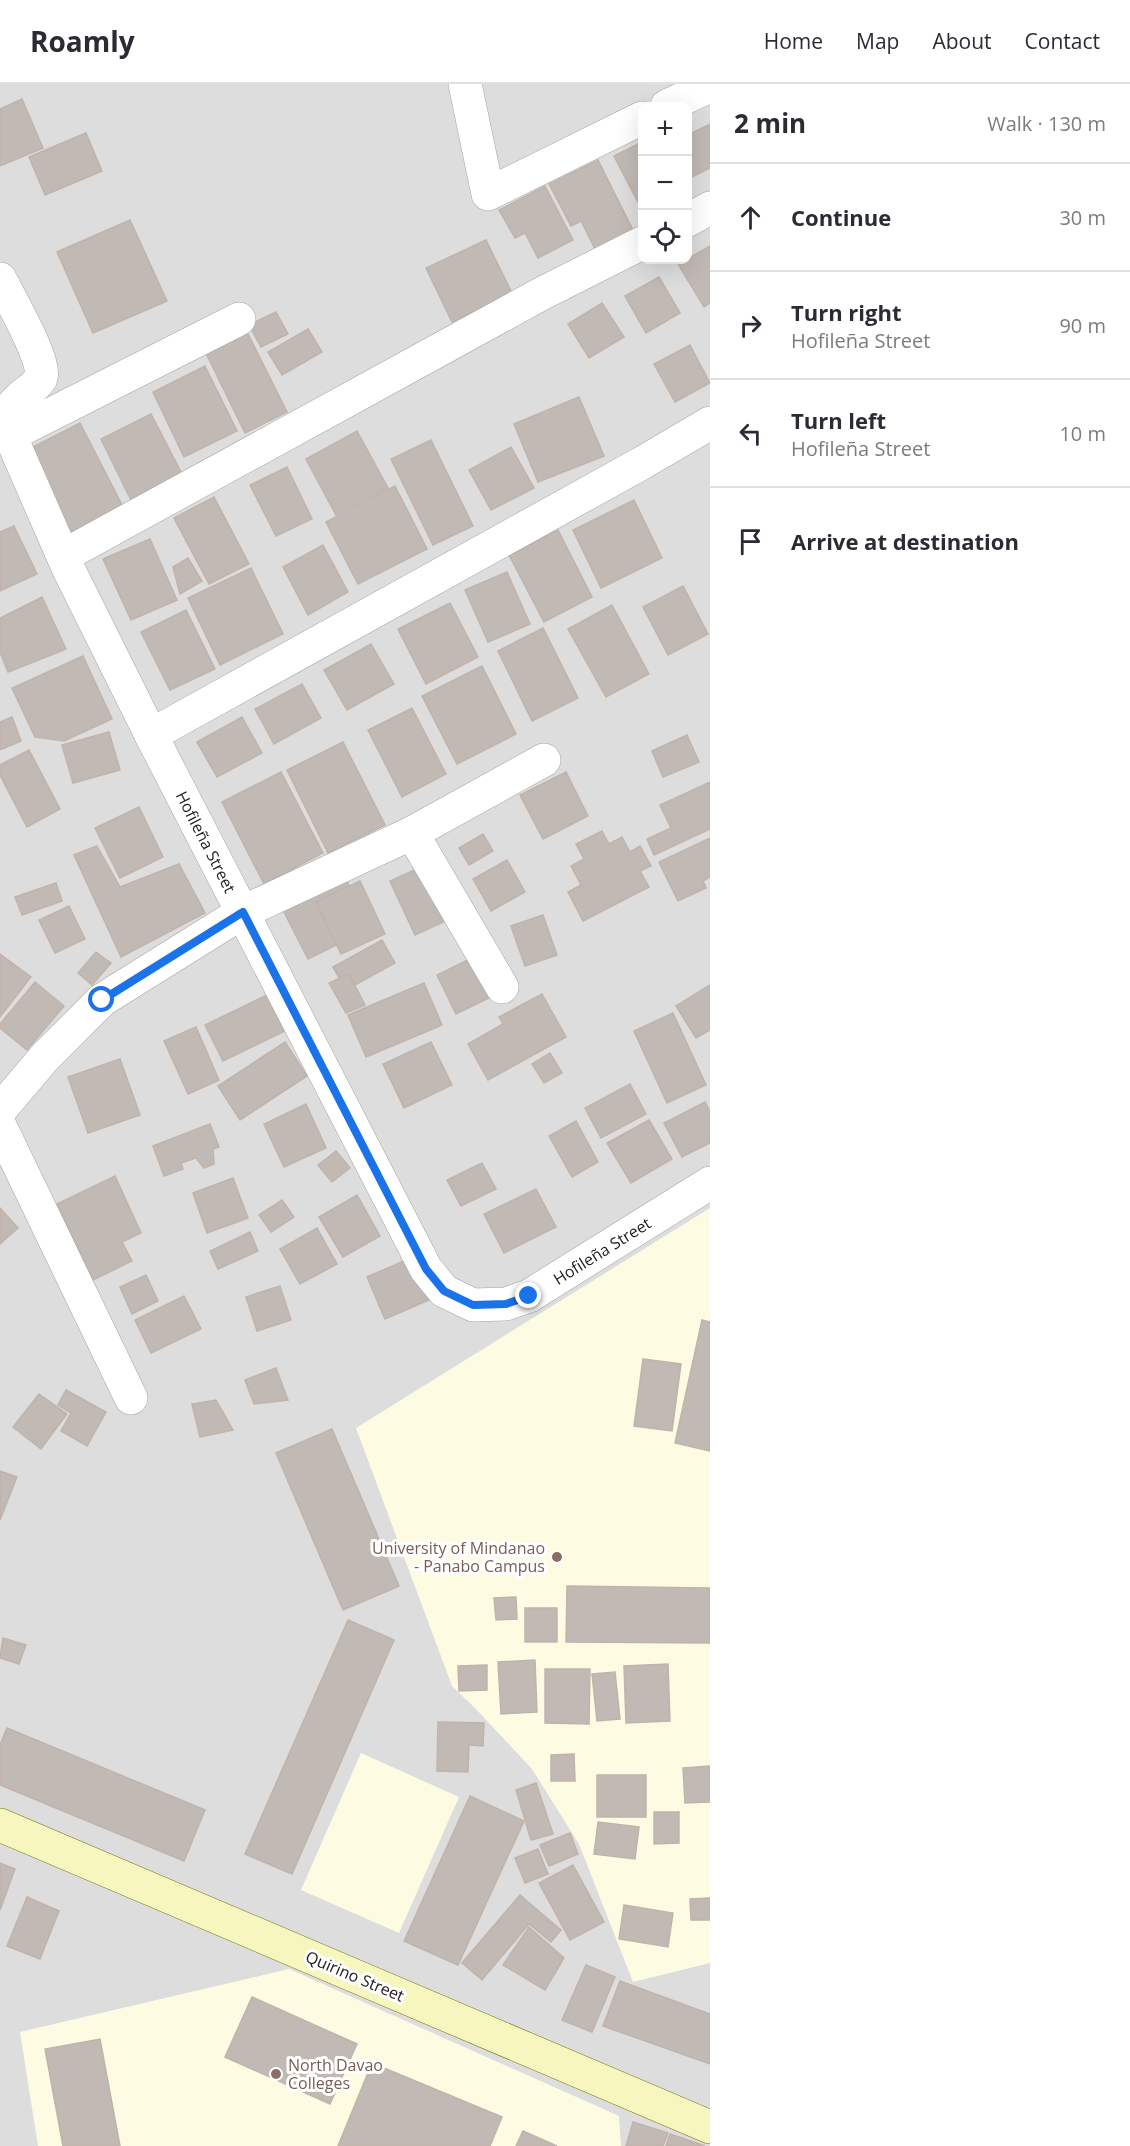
<!DOCTYPE html>
<meta charset="utf-8">
<style>
:root{--surface:#fff;--page:#f2f2f3;--text:#2b2b33;--muted:#7c7c81;--line:#e1e1e2}
body{margin:0;font-family:"Open Sans",sans-serif;background:var(--page);color:var(--text)}
.controls{position:absolute;right:18px;top:18px;display:grid;overflow:hidden;border-radius:12px;box-shadow:0 6px 24px #0002}
.controls button{width:54px;height:54px;display:grid;place-items:center;padding:0;border:0;border-bottom:2px solid var(--line);background:var(--surface);color:var(--text);font:30px sans-serif}
.stop{position:absolute;width:18px;height:18px;margin:-14px;border:4px solid #1a73e8;border-radius:50%;background:#fff}
.stop.end{background:#1a73e8;border-color:#fff;box-shadow:0 2px 6px #0008}
.list{margin:0;padding:0;list-style:none}
h2{display:flex;justify-content:space-between;align-items:center;height:78px;margin:0;padding:0 24px;font-size:26px}
h2 small{font-size:20px;font-weight:400;color:var(--muted)}
.list li{display:grid;grid-template-columns:39px 1fr auto;gap:18px;align-items:center;box-sizing:border-box;height:108px;padding:0 24px;border-top:2px solid var(--line)}
.list b{display:block;font-size:22px;white-space:nowrap}
.list p{margin:0;font-size:20px;white-space:nowrap;color:var(--muted)}
.list em{font-size:20px;font-style:normal;color:var(--muted)}
.icon{flex:none;width:33px;height:33px;fill:none;stroke:currentColor;stroke-width:2;stroke-linecap:round;stroke-linejoin:round}
.map{position:relative;flex:none;width:710px;height:2062px;overflow:hidden}
header{display:flex;align-items:center;gap:36px;box-sizing:border-box;height:84px;padding:0 30px;background:var(--surface);border-bottom:2px solid var(--line)}
header strong{font-size:28px}
nav{display:flex;gap:33px;margin-inline-start:auto;font-size:21px}
main{display:flex}
aside{flex:1;background:var(--surface)}
.map>svg:first-child{display:block}
.residential{fill:#dedddd;fill-rule:evenodd}
.education{fill:#fdfce3}
.building{fill:#c1b9b4;stroke:#c1b3aa;stroke-width:1.5}
.lines{fill:none;stroke-linecap:round;stroke-linejoin:round}
.street-casing{stroke:#a4a4a4;stroke-width:34}
.secondary-casing{stroke:#6e740b;stroke-width:34}
.street{stroke:#fff;stroke-width:33}
.secondary{stroke:#f7f6bf;stroke-width:33}
.route{stroke:#1a73e8;stroke-width:8}
.education-dot{fill:#8d6e63;stroke:#fff;stroke-width:2}
.labels{text-anchor:middle;stroke-width:6;stroke-linejoin:round;paint-order:stroke}
.street-label{font-size:16px;fill:#202020;stroke:#fff}
.education-label{font-size:16px;fill:#785e54;stroke:#fff;text-anchor:end}
</style>
<header>
<strong>Roamly</strong>
<nav><a>Home</a><a>Map</a><a>About</a><a>Contact</a></nav>
</header>
<main>
<div class="map">
<svg width="710" height="2062" viewBox="0 0 710 2062">
<rect width="100%" height="100%" fill="#f0ede7"/>
<path class="residential" d="M0,0H710V2062H0ZM642,22H688V176H642Z"/>
<g class="education">
<polygon points="710,1124 710,1879 633,1898 579,1760 532,1685 475,1624 452,1602 356,1344"/>
<polygon points="361,1669 459,1713 399,1849 301,1806"/>
<polygon points="289,1885 619,2032 621,2062 38,2062 20,1948"/>
</g>
<g class="building">
<polygon points="22,15 43,64 0,82 0,25"/>
<polygon points="710,40 710,84 688,95 688,75 693,72 688,61 688,51"/>
<polygon points="86,49 102,87 45,111 29,73"/>
<polygon points="642,58 642,124 641,124 614,72"/>
<polygon points="598,76 635,150 597,169 581,137 571,142 549,100"/>
<polygon points="545,102 573,156 538,174 525,149 515,154 499,126"/>
<polygon points="130,136 167,217 93,249 57,168"/>
<polygon points="486,156 512,209 452,238 426,184"/>
<polygon points="710,162 710,219 704,223 678,180"/>
<polygon points="659,193 680,229 646,249 625,212"/>
<polygon points="602,219 624,253 589,274 568,240"/>
<polygon points="276,228 288,250 261,263 249,241"/>
<polygon points="245,244 287,328 245,349 204,265"/>
<polygon points="308,245 322,268 282,291 268,268"/>
<polygon points="690,261 710,299 675,318 654,280"/>
<polygon points="205,282 237,347 184,373 153,308"/>
<polygon points="579,313 604,372 538,398 514,340"/>
<polygon points="151,330 182,390 131,416 101,355"/>
<polygon points="80,339 123,423 69,449 27,366"/>
<polygon points="357,347 388,404 336,431 306,375"/>
<polygon points="431,356 473,442 433,461 391,375"/>
<polygon points="511,363 534,404 491,426 469,386"/>
<polygon points="287,383 312,435 276,452 250,401"/>
<polygon points="395,402 427,465 358,500 326,438"/>
<polygon points="214,413 249,480 209,500 174,434"/>
<polygon points="634,416 662,474 601,504 573,446"/>
<polygon points="14,442 37,490 0,507 0,448"/>
<polygon points="558,446 592,513 544,538 509,471"/>
<polygon points="150,455 177,516 131,536 103,475"/>
<polygon points="323,461 348,508 308,531 283,483"/>
<polygon points="188,474 202,497 180,510 173,483"/>
<polygon points="251,484 283,550 220,581 188,514"/>
<polygon points="507,488 530,540 488,558 465,506"/>
<polygon points="683,502 708,550 668,571 643,523"/>
<polygon points="42,513 66,565 8,588 0,568 0,534"/>
<polygon points="450,519 478,573 426,600 398,545"/>
<polygon points="612,521 649,590 606,613 568,545"/>
<polygon points="186,526 215,585 170,606 141,548"/>
<polygon points="543,544 578,614 532,637 498,567"/>
<polygon points="371,560 394,600 347,626 324,586"/>
<polygon points="83,572 112,635 64,657 35,653 12,604"/>
<polygon points="482,582 516,650 457,680 422,612"/>
<polygon points="302,600 321,634 274,660 255,625"/>
<polygon points="412,624 446,690 402,713 368,646"/>
<polygon points="12,633 21,657 0,666 0,638"/>
<polygon points="242,633 262,669 217,693 197,658"/>
<polygon points="109,648 120,686 73,699 62,661"/>
<polygon points="687,651 699,678 663,693 652,667"/>
<polygon points="343,658 385,741 328,769 287,686"/>
<polygon points="29,666 60,725 27,743 0,691 0,681"/>
<polygon points="281,688 323,769 264,800 222,718"/>
<polygon points="566,688 588,732 543,755 520,711"/>
<polygon points="710,698 710,745 654,771 647,755 671,744 660,721"/>
<polygon points="139,723 163,773 120,794 95,744"/>
<polygon points="602,747 609,760 622,753 630,768 640,762 651,782 640,787 649,803 583,837 568,808 581,801 571,782 584,775 576,760"/>
<polygon points="483,750 493,767 469,781 459,764"/>
<polygon points="710,754 710,793 703,797 706,804 678,817 659,778"/>
<polygon points="97,762 120,803 179,780 205,829 121,873 74,771"/>
<polygon points="507,776 525,808 491,827 473,795"/>
<polygon points="425,781 450,835 415,851 390,797"/>
<polygon points="346,795 371,844 308,875 283,826"/>
<polygon points="360,797 385,850 341,870 316,818"/>
<polygon points="56,799 62,817 22,831 15,813"/>
<polygon points="69,822 85,855 55,869 39,836"/>
<polygon points="543,831 557,871 525,882 511,842"/>
<polygon points="382,856 395,879 346,906 333,883"/>
<polygon points="96,868 111,879 92,901 78,889"/>
<polygon points="0,870 31,893 0,933"/>
<polygon points="478,871 497,910 456,930 437,891"/>
<polygon points="349,890 365,921 346,929 329,899"/>
<polygon points="35,898 64,922 27,966 0,944 0,940"/>
<polygon points="424,899 442,941 366,973 348,931"/>
<polygon points="710,901 710,946 696,954 676,922"/>
<polygon points="542,910 566,953 488,996 468,960 503,940 499,933"/>
<polygon points="267,911 285,947 223,977 205,941"/>
<polygon points="673,929 706,1001 667,1019 634,947"/>
<polygon points="196,943 219,996 188,1010 164,957"/>
<polygon points="285,958 307,992 240,1036 218,1002"/>
<polygon points="431,958 452,1001 404,1024 383,980"/>
<polygon points="550,969 562,989 544,999 532,980"/>
<polygon points="120,975 140,1031 88,1049 68,993"/>
<polygon points="630,1000 646,1030 601,1054 585,1024"/>
<polygon points="705,1018 710,1027 710,1059 682,1073 664,1039"/>
<polygon points="306,1020 326,1064 284,1083 264,1040"/>
<polygon points="649,1036 672,1075 631,1099 607,1059"/>
<polygon points="576,1037 598,1078 572,1093 549,1052"/>
<polygon points="210,1040 219,1063 213,1065 214,1080 204,1084 196,1074 181,1079 183,1085 164,1092 153,1062"/>
<polygon points="336,1067 350,1084 332,1098 318,1081"/>
<polygon points="482,1079 496,1105 461,1122 447,1096"/>
<polygon points="115,1092 141,1149 122,1158 132,1177 93,1196 57,1120"/>
<polygon points="233,1094 248,1134 207,1149 193,1109"/>
<polygon points="536,1105 556,1143 504,1169 484,1130"/>
<polygon points="357,1111 380,1152 343,1173 319,1133"/>
<polygon points="282,1116 294,1133 271,1148 259,1131"/>
<polygon points="0,1124 18,1144 0,1160"/>
<polygon points="317,1144 337,1180 300,1200 280,1165"/>
<polygon points="250,1148 258,1167 218,1185 210,1167"/>
<polygon points="413,1173 431,1215 385,1235 367,1193"/>
<polygon points="146,1191 158,1217 132,1230 120,1203"/>
<polygon points="280,1202 291,1236 257,1247 246,1213"/>
<polygon points="184,1212 201,1245 151,1269 135,1236"/>
<polygon points="702,1236 710,1238 710,1367 675,1359"/>
<polygon points="643,1275 681,1280 672,1347 634,1342"/>
<polygon points="276,1284 288,1316 254,1320 245,1296"/>
<polygon points="66,1306 106,1328 87,1362 61,1347 71,1329 58,1321"/>
<polygon points="39,1310 67,1330 41,1365 13,1343"/>
<polygon points="216,1316 233,1346 200,1353 192,1320"/>
<polygon points="332,1345 399,1502 343,1526 276,1369"/>
<polygon points="0,1387 17,1393 0,1436"/>
<polygon points="567,1502 710,1504 710,1559 566,1558"/>
<polygon points="516,1513 517,1535 496,1536 494,1514"/>
<rect x="525" y="1524" width="32" height="34"/>
<polygon points="348,1536 394,1556 292,1790 245,1770"/>
<polygon points="3,1554 26,1561 19,1580 0,1574"/>
<polygon points="535,1576 537,1628 501,1630 498,1578"/>
<polygon points="668,1580 670,1637 626,1639 624,1582"/>
<polygon points="487,1581 487,1606 459,1607 458,1582"/>
<polygon points="545,1585 590,1585 589,1640 545,1639"/>
<polygon points="615,1588 620,1635 597,1637 592,1590"/>
<polygon points="438,1638 484,1639 483,1662 469,1661 468,1688 437,1687"/>
<polygon points="7,1644 205,1726 184,1777 0,1701 0,1661"/>
<polygon points="574,1670 575,1697 551,1697 551,1671"/>
<polygon points="710,1682 710,1718 685,1719 683,1684"/>
<rect x="597" y="1691" width="49" height="42"/>
<polygon points="536,1699 553,1750 531,1756 516,1706"/>
<polygon points="470,1712 524,1737 458,1881 404,1857"/>
<polygon points="654,1728 679,1728 679,1759 654,1760"/>
<polygon points="598,1738 639,1743 635,1775 594,1770"/>
<polygon points="570,1749 578,1770 549,1782 540,1761"/>
<polygon points="538,1765 548,1790 525,1799 515,1774"/>
<polygon points="0,1779 15,1785 0,1826"/>
<polygon points="573,1781 604,1838 570,1856 539,1799"/>
<polygon points="520,1811 561,1846 551,1858 529,1840 482,1896 462,1879"/>
<polygon points="27,1813 59,1827 40,1875 7,1862"/>
<polygon points="710,1814 710,1836 691,1836 690,1815"/>
<polygon points="624,1821 673,1829 668,1863 619,1855"/>
<polygon points="529,1843 564,1874 545,1906 503,1881"/>
<polygon points="586,1881 615,1893 592,1948 562,1936"/>
<polygon points="620,1897 710,1930 710,1980 603,1942"/>
<polygon points="252,1913 357,1960 330,2020 225,1973"/>
<polygon points="100,1955 120,2062 63,2062 45,1965"/>
<polygon points="372,1979 502,2033 490,2062 338,2062"/>
<polygon points="633,2038 668,2049 663,2062 626,2062"/>
<polygon points="523,2047 557,2062 516,2062"/>
<polygon points="670,2050 705,2062 666,2062"/>
</g>
<g class="lines">
<g class="street-casing">
<g id="street">
<polyline points="465,0 488,110 642,34"/>
<polyline points="667,22 710,2"/>
<polyline points="688,136 710,124"/>
<path d="M0,195C9,213 47,278 41,294C39,298 34,302 31,305C11,320 5,325 10,351L69,486L151,651L426,1185L444,1207L473,1221L506,1220L529,1212L710,1099"/>
<polyline points="10,351 239,235"/>
<polyline points="63,472 541,210 642,159"/>
<polyline points="151,651 642,379 710,339"/>
<polyline points="412,749 502,903"/>
<polyline points="0,1026 45,973 102,916 243,828 412,749 544,676"/>
<polyline points="0,1042 131,1314"/>
</g>
</g>
<g class="secondary-casing">
<polyline id="secondary" points="0,1741 710,2043"/>
</g>
<use href="#street" class="street"/>
<use href="#secondary" class="secondary"/>
</g>
<g class="lines">
<polyline class="route" points="102,916 243,828 426,1185 444,1207 473,1221 506,1220 529,1212"/>
</g>
<g class="education-dot">
<circle cx="557" cy="1473" r="6"/>
<circle cx="276" cy="1990" r="6"/>
</g>
<g class="labels">
<g class="street-label">
<text transform="translate(206 758) rotate(63)" y="6">Hofileña Street</text>
<text transform="translate(602 1167) rotate(-32)" y="6">Hofileña Street</text>
<text transform="translate(355 1892) rotate(23)" y="6">Quirino Street</text>
</g>
<g class="education-label">
<text x="545" y="1470">University of Mindanao<tspan x="545" dy="18">- Panabo Campus</tspan></text>
<text x="288" y="1987" text-anchor="start">North Davao<tspan x="288" dy="18">Colleges</tspan></text>
</g>
</g>
</svg>
<div class="controls">
<button>+</button>
<button>−</button>
<button><svg class="icon" aria-label="locate" viewBox="0 0 24 24"><circle cx="12" cy="12" r="6"/><path d="M12 2v4M12 18v4M2 12h4M18 12h4"/></svg></button>
</div>
<div class="stop" style="left:102px;top:916px"></div>
<div class="stop end" style="left:529px;top:1212px"></div>
</div>
<aside>
<h2>2 min<small>Walk · 130 m</small></h2>
<ul class="list">
<li><svg class="icon" aria-label="ahead" viewBox="0 0 24 24"><path d="M12 20V5M6 11l6-6 6 6"/></svg><div><b>Continue</b></div><em>30 m</em></li>
<li><svg class="icon" aria-label="right" viewBox="0 0 24 24"><path d="M7 20v-9h11M14 6l5 5-5 5"/></svg><div><b>Turn right</b><p>Hofileña Street</p></div><em>90 m</em></li>
<li><svg class="icon" aria-label="left" viewBox="0 0 24 24"><path d="M17 20v-9H6M10 6l-5 5 5 5"/></svg><div><b>Turn left</b><p>Hofileña Street</p></div><em>10 m</em></li>
<li><svg class="icon" aria-label="arrive" viewBox="0 0 24 24"><path d="M6 21V4h12l-3 4 3 4H6"/></svg><div><b>Arrive at destination</b></div></li>
</ul>
</aside>
</main>
